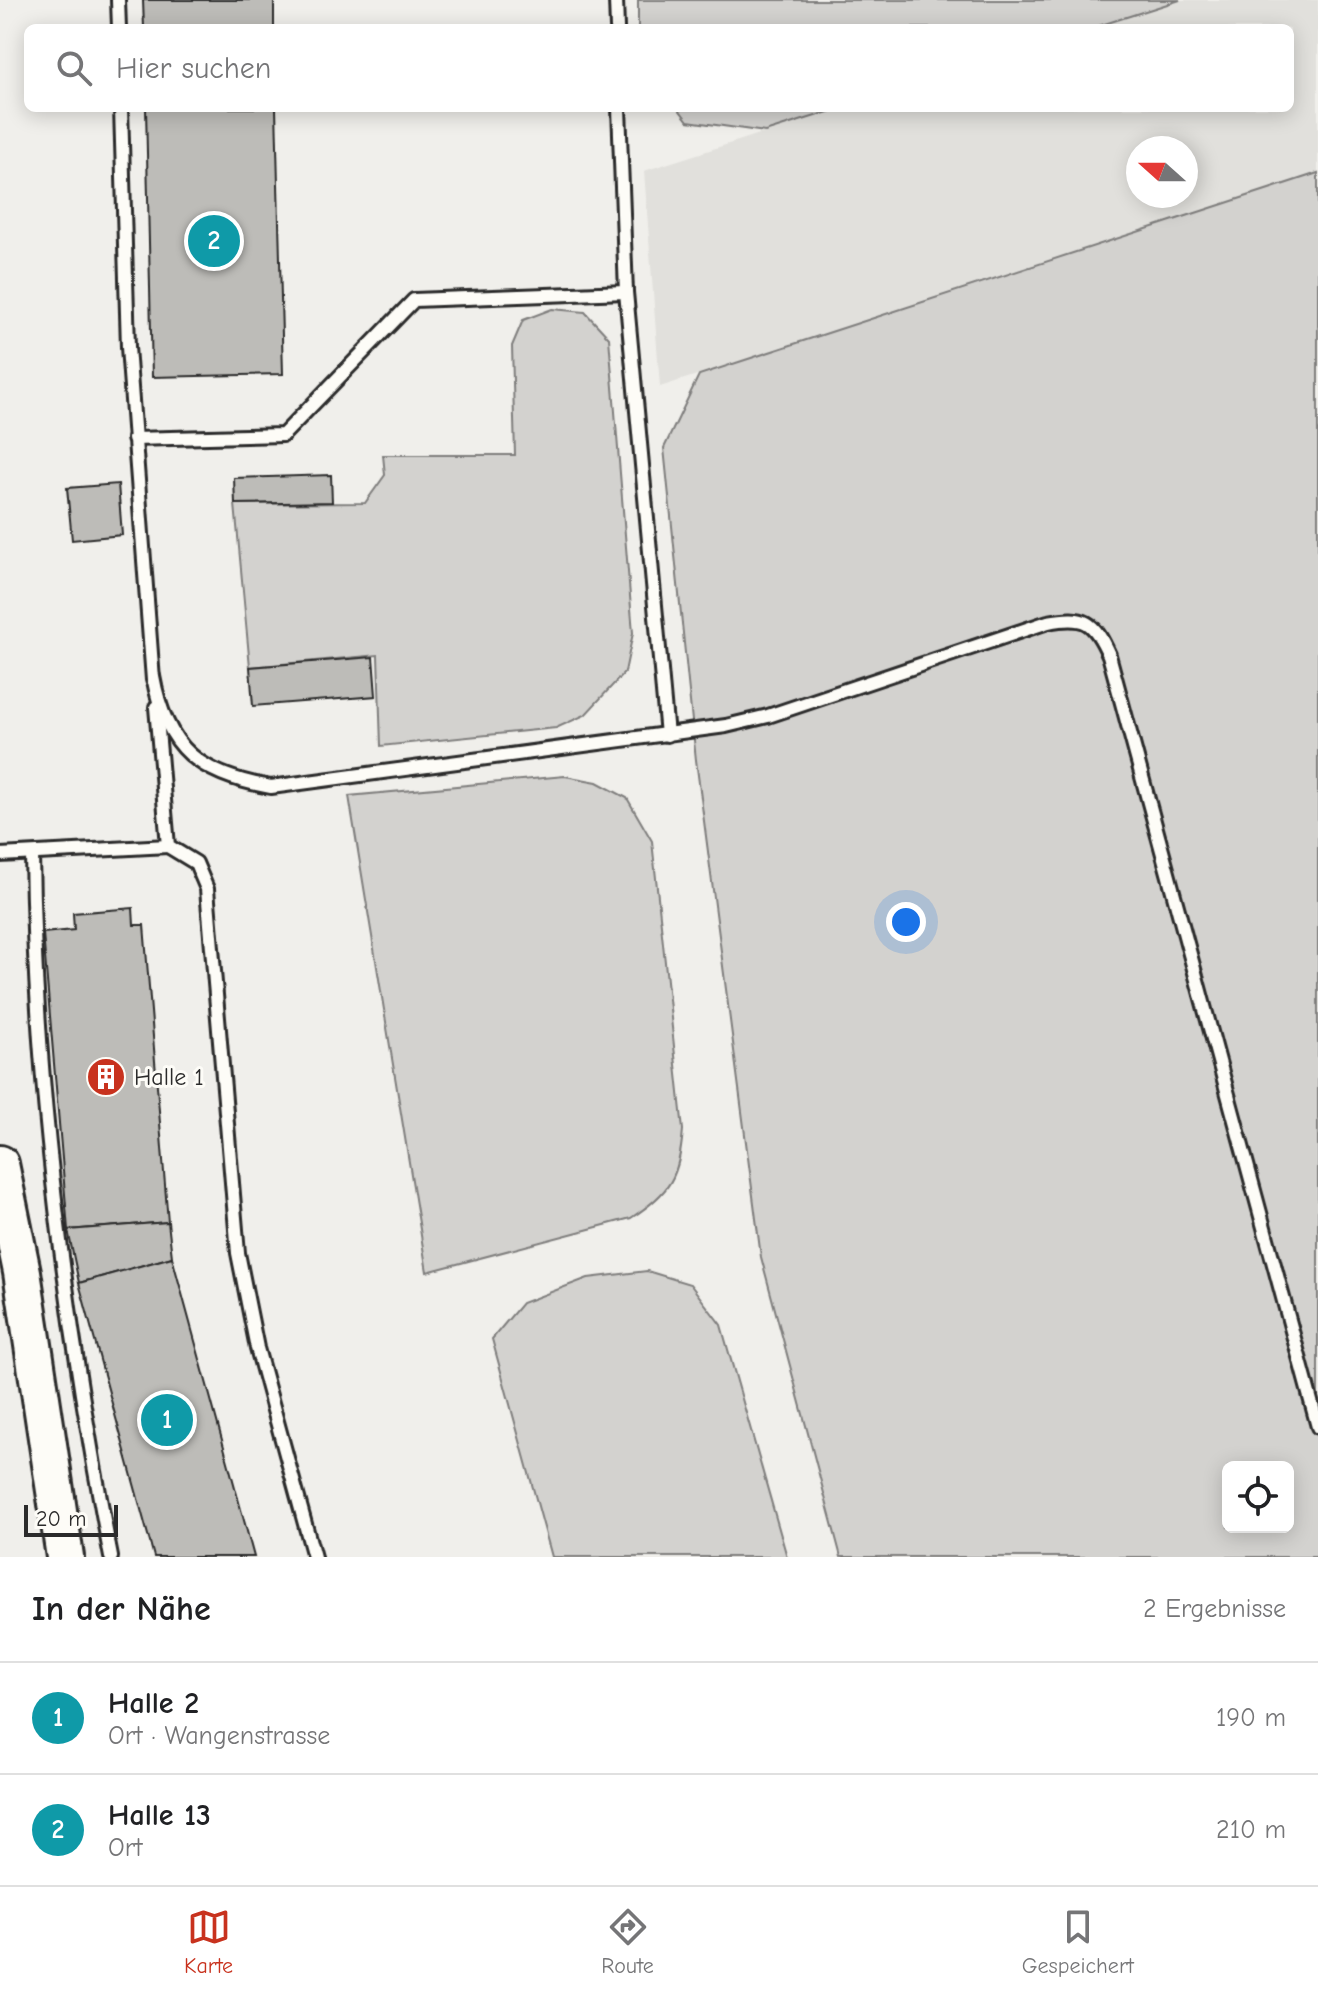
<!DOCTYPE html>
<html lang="de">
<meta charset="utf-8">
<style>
:root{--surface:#fff;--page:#f2f2f2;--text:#202124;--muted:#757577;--line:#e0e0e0;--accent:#c8321e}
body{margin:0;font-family:"Comic Neue",sans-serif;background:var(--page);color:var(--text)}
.controls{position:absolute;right:24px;bottom:24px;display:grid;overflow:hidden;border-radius:12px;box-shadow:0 4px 20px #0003}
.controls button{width:72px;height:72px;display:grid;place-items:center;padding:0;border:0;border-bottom:2px solid var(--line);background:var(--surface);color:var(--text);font:40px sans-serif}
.compass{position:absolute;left:1126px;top:136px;width:72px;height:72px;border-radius:50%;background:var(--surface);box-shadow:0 4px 20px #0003;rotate:291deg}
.scale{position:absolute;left:24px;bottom:20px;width:94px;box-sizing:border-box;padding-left:8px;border:4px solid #2b2b2b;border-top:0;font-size:22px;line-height:28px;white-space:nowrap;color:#2b2b2b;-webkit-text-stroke:6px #fdfcf7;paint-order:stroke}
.you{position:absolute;left:906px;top:922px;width:28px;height:28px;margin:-20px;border:6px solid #fff;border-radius:50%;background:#1a73e8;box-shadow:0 0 0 12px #1a73e833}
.badge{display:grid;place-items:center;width:52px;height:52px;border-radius:50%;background:var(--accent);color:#fff;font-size:26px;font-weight:700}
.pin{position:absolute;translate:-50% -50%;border:4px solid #fff;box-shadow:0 2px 8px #0006}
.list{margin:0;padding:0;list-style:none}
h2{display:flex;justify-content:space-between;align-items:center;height:104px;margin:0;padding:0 32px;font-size:34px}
h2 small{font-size:26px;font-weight:400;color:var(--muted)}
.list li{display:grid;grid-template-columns:52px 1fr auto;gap:24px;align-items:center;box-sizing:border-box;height:112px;padding:0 32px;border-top:2px solid var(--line)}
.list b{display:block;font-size:30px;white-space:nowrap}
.list p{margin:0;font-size:26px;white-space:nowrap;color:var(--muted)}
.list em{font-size:26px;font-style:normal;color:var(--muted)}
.icon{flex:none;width:44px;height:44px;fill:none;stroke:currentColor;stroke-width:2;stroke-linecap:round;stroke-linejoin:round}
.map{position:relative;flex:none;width:1318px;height:1557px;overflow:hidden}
.search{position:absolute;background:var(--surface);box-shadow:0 4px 20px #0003;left:24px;right:24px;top:24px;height:88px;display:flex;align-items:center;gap:20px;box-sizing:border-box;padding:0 28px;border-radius:12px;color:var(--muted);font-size:30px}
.sheet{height:328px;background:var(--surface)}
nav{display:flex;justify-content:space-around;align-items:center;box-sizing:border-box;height:112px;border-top:2px solid var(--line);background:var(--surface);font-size:22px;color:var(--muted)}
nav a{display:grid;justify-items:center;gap:4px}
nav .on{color:var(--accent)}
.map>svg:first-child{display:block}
.built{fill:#e1e0dc;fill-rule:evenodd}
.green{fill:#d3d2cf;stroke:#7f7e7d;stroke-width:2;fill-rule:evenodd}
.building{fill:#bdbcb8;stroke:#2b2b2b;stroke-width:2}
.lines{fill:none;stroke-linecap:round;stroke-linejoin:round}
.service-casing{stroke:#2b2b2b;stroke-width:18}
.secondary-casing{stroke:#2b2b2b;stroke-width:42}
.service{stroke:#fdfcf7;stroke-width:12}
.secondary{stroke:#fdfcf7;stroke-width:36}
.labels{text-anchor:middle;stroke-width:6;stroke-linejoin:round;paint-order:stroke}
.poi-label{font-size:24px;fill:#2b2b2b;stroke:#fdfcf7;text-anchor:start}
</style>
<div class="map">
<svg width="1318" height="1557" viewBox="0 0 1318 1557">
<rect width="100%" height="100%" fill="#f0efeb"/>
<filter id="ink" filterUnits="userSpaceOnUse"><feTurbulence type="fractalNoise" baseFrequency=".0125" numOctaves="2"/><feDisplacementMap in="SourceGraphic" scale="16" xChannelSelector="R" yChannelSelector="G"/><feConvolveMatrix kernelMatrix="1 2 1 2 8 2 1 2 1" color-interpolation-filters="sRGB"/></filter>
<g filter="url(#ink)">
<path class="built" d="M1180,0H1318V173L660,387L644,171L841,108H1290V28H1092ZM1138,148H1186V196H1138Z"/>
<g class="green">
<polygon points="638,0 1180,0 1092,28 638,28"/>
<polygon points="678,108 841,108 765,132 688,121"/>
<path d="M1318,173V1557H841L761,1257L696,760L664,448L699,375ZM1228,1467H1288V1527H1228Z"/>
<polygon points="552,309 585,312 609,338 633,633 625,672 585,715 556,728 381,746 378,655 250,667 235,504 365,503 385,475 383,455 515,455 512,346 523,320"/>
<path d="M565,776L597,782L627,798L652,841L683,1130C679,1177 671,1192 631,1218L427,1272L349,796Z"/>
<polygon points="647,1271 690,1284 721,1325 787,1557 552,1557 492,1339 522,1303 588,1278"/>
</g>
<g class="building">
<polygon points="143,0 274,0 274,28 144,28"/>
<polygon points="146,108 276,108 283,374 152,377"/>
<polygon points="331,475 332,502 235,504 234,478"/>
<polygon points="118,484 122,535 72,540 67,488"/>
<polygon points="373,657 376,696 253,706 250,667"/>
<polygon points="133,908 134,925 144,925 168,1222 68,1230 43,933 74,930 73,913"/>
<polygon points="168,1222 172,1257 79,1283 68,1230"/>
<polygon points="172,1257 254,1557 154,1557 79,1283"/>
</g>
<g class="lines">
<g class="service-casing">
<g id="service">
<polyline points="118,0 119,28"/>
<polyline points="616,0 617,28"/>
<polyline points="121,108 128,347 153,680"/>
<polyline points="619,108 626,292 667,735"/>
<polyline points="134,439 283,435 414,300 626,292"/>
<path d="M153,676C166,749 200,775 271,787L726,726L768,716L1048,622C1085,615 1094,621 1109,655L1318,1427"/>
<polyline points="156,707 168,846 196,863 207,889 238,1253 257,1348 314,1557"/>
<path d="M32,854C35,1090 66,1326 111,1557"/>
<polyline points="0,855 168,846"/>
</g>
</g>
<g class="secondary-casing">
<polyline id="secondary" points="0,1164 22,1272 65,1557"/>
</g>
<use href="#service" class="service"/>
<use href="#secondary" class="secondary"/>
</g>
</g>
<defs>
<g id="building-disc" transform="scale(2)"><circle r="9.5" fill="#c8321e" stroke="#fdfcf7"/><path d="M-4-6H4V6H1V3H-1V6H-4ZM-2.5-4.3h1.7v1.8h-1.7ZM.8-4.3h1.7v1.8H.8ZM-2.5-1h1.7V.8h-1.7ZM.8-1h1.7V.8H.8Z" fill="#fff"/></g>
</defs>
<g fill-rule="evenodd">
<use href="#building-disc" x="106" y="1077"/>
</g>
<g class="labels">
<g class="poi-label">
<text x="134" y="1085">Halle 1</text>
</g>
</g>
</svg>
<div class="controls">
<button><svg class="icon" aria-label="locate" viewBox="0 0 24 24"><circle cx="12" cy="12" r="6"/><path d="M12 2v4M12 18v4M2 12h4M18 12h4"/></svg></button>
</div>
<svg class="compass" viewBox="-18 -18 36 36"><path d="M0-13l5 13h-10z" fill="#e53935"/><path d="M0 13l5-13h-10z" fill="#757577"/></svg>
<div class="scale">20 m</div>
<div class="you"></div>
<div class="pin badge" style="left:167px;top:1420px;background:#0f9aa8">1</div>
<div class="pin badge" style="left:214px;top:241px;background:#0f9aa8">2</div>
<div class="search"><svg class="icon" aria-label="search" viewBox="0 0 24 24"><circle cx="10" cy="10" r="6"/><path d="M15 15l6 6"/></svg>Hier suchen</div>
</div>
<section class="sheet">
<h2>In der Nähe<small>2 Ergebnisse</small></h2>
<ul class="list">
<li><span class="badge" style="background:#0f9aa8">1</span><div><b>Halle 2</b><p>Ort · Wangenstrasse</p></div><em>190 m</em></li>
<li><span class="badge" style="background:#0f9aa8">2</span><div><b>Halle 13</b><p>Ort</p></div><em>210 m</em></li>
</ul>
</section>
<nav>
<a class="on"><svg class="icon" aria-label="map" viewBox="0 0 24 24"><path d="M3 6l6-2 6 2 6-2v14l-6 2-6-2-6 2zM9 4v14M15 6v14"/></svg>Karte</a>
<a><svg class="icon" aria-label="directions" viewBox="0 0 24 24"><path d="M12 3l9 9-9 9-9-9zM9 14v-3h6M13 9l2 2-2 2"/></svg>Route</a>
<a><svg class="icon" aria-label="saved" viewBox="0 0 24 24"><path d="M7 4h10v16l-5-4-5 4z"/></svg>Gespeichert</a>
</nav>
